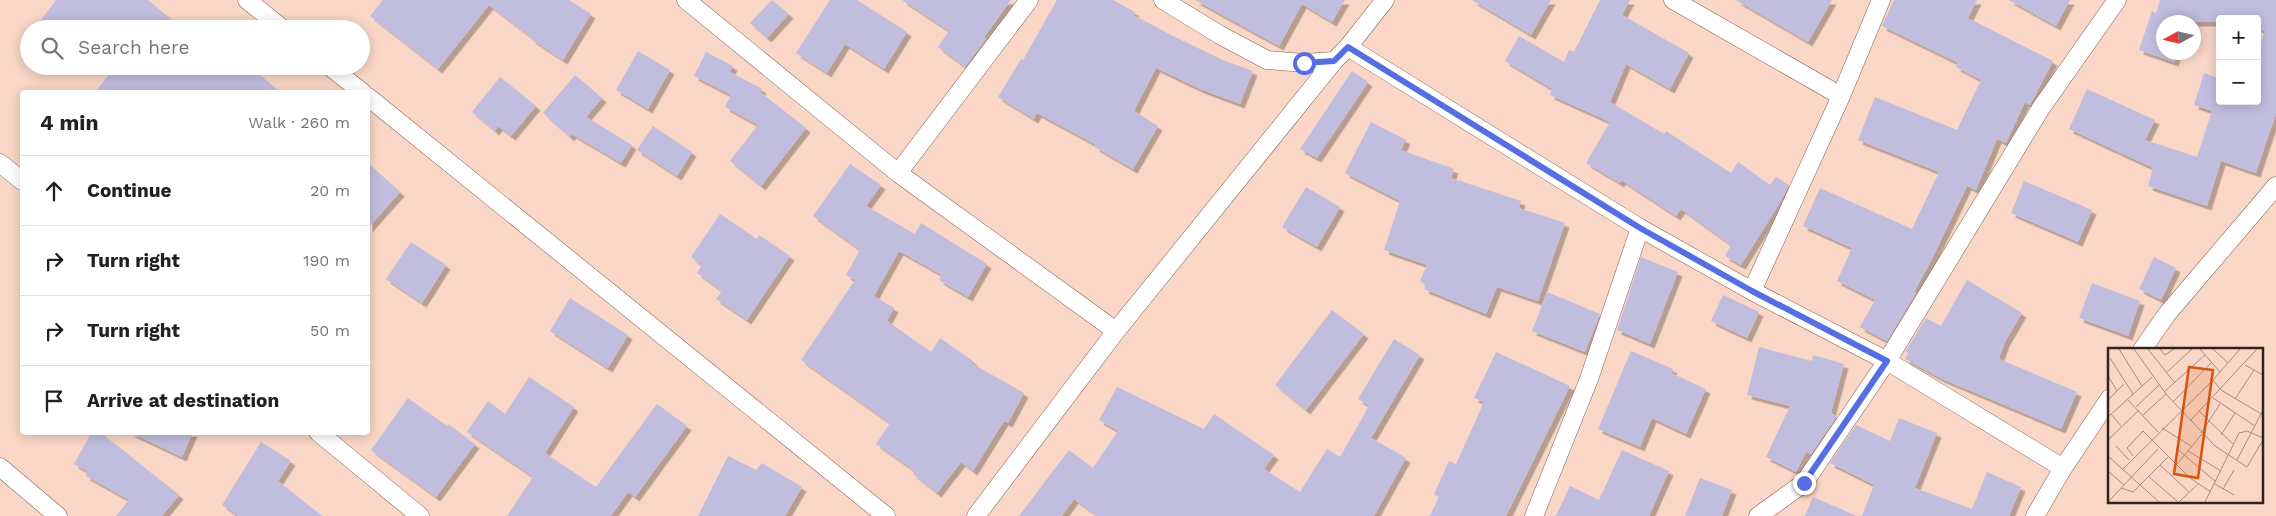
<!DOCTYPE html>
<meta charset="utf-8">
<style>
:root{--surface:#fff;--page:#f2f2f2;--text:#202124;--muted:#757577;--line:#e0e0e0}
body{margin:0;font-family:"Work Sans",sans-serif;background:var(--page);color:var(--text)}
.controls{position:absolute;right:15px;top:15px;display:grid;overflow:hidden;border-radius:5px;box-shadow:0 2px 12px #0003}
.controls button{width:45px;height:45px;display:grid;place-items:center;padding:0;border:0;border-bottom:1px solid var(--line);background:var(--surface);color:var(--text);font:25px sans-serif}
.compass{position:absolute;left:2156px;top:15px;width:45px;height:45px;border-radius:50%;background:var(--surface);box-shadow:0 2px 12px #0003;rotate:262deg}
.stop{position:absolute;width:15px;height:15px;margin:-11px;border:4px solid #566ee3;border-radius:50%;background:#fff}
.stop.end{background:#566ee3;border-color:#fff;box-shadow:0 1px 5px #0008}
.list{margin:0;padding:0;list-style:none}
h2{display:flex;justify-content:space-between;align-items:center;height:65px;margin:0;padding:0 20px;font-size:21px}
h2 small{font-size:16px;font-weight:400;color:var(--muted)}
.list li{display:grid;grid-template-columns:32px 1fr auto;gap:15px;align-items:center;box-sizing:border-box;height:70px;padding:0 20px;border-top:1px solid var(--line)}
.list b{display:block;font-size:19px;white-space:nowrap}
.list em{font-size:16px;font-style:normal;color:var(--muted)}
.icon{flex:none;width:28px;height:28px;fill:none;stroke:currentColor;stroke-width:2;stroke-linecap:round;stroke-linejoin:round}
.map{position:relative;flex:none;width:2276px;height:516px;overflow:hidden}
.search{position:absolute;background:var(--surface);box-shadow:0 2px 12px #0003;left:20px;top:20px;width:350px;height:55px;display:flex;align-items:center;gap:12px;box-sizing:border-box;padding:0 18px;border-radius:28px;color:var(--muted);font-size:19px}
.panel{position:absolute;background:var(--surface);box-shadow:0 2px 12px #0003;left:20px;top:90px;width:350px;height:345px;border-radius:5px}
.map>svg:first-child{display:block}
.building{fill:#c1bdde;filter:url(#shadow)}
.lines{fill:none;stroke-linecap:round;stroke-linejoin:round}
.minor-casing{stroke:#806153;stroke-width:19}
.minor{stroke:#fff;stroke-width:18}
.route{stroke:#566ee3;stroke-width:6}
.inset-road{fill:none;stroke:#a98f82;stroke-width:1}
.view{fill:#d6540e;fill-opacity:0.15;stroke:#d6540e;stroke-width:2.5}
.inset-edge{fill:none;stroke:#31241e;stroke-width:2.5}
</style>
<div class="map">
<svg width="2276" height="516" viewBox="0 0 2276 516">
<defs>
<filter id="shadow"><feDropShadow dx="4.5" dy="4.5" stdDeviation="0" flood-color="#0004"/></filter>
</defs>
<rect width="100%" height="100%" fill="#f9d6c5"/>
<g class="building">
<polygon points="56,0 148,0 183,29 34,29"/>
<polygon points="383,0 569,0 591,14 563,60 531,39 532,38 489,5 438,69 370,16"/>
<polygon points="772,0 789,14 767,38 750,23"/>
<polygon points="830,0 857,0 907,32 884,69 845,44 827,73 796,53"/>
<polygon points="902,0 1011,0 984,37 986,39 965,67 938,47 949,31"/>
<polygon points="1057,0 1113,0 1135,12 1133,15 1175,37 1225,61 1253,71 1240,104 1200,89 1156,68 1134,111 1158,126 1133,169 1095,147 1096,145 1037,113 1034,119 998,97 1021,59 1023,60"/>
<polygon points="1195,0 1345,0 1332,22 1302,4 1279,46"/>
<polygon points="1472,0 1551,0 1531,35"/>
<polygon points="1600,0 1630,0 1622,15 1689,53 1670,89 1626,64 1610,102 1664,134 1666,131 1731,173 1738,162 1770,185 1776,177 1789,185 1782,199 1741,265 1725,256 1731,245 1681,209 1676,216 1621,180 1620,183 1586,163 1610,122 1550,95 1552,89 1505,61 1519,36 1564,62 1569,50 1574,52"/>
<polygon points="1736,0 1832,0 1808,42"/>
<polygon points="1894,0 1977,0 1968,18 2053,61 2030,105 2025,102 2006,143 1997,139 1976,190 1967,186 1930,263 1914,292 1916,293 1887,341 1860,327 1875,300 1837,281 1852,248 1803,226 1820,188 1912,229 1939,172 1858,140 1875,97 1957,130 1981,80 1956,67 1958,63 1882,26"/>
<polygon points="2009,0 2070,0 2056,26"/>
<polygon points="2160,0 2276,0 2276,114 2270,131 2256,173 2221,161 2207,206 2148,186 2153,168 2069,129 2087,89 2155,120 2145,140 2197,157 2212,111 2194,105 2204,73 2220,79 2220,101 2257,101 2257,53 2265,31 2257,28 2257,19 2220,19 2220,22 2164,22 2164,52 2177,52 2174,62 2139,50 2152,11 2156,13"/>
<polygon points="638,51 670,70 648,109 616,90"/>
<polygon points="706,52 733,66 730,72 762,89 760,92 806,128 761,186 730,161 758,125 725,107 731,95 694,76"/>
<polygon points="116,66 249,66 280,92 95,92"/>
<polygon points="1352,71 1368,82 1317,158 1300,149"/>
<polygon points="575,75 602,98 586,117 632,145 621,163 572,134 570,137 543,113"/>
<polygon points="500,77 536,106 511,136 498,126 495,131 472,112"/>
<polygon points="1371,122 1406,140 1401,150 1454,169 1451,178 1521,201 1519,208 1565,223 1538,301 1497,287 1486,314 1424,289 1426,285 1420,281 1427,265 1384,250 1400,201 1345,173"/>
<polygon points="653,126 692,152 677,176 637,150"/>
<polygon points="368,163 400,192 368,228"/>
<polygon points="850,164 881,185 866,206 915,234 921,223 987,264 968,297 939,280 942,275 899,251 874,296 894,308 887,321 931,352 940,338 973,361 971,363 1024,393 1008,423 1004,421 973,471 961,462 937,493 913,474 915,471 876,444 890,423 801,360 855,280 846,275 860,250 813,216"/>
<polygon points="2024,181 2092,210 2078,242 2011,213"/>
<polygon points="1306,187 1340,207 1317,247 1282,227"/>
<polygon points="720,214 757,239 759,235 790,256 747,320 716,299 722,291 697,273 702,265 691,257"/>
<polygon points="411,242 446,265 422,303 386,279"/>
<polygon points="1641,257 1678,272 1650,344 1617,330"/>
<polygon points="2154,257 2176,268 2161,300 2139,289"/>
<polygon points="1967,280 2022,313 2005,342 1999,359 2077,392 2061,429 1940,378 1905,359 1908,353 1905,352 1926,318 1941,326"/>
<polygon points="2092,283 2140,301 2128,336 2079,318"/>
<polygon points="1547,292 1600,314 1585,352 1532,331"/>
<polygon points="1723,295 1759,312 1747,338 1711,321"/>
<polygon points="570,298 628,335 608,368 550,331"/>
<polygon points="1332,310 1364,334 1306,410 1275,385"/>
<polygon points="1394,339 1420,355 1371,438 1406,458 1374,516 1098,516 1074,499 1062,516 1019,516 1069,450 1093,468 1118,431 1099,420 1117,387 1204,429 1214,414 1274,455 1264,469 1300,492 1327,449 1340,457 1369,406 1358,399"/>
<polygon points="1759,347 1812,361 1813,355 1844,364 1831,413 1837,416 1811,454 1806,452 1796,472 1766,457 1790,406 1747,395"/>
<polygon points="1631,351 1673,369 1671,373 1706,389 1686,434 1652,418 1640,447 1598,429"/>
<polygon points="1496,352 1570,386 1506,516 1430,516 1439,497 1434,494 1449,461 1456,464 1484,402 1474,398"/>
<polygon points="529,377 574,407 545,453 596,487 657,404 687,426 635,497 628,492 611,516 507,516 533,477 467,432 488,401 505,414"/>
<polygon points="408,398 447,426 448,424 475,444 436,497 371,450"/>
<polygon points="1899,418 1937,433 1915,488 1972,509 1987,472 2021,487 2009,516 1862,516 1874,485 1830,463 1856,425 1890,441"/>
<polygon points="92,432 100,432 179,495 162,516 116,516 129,500 86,476 87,471 74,464"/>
<polygon points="129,432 193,432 182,457"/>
<polygon points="261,442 291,461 278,481 322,516 239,516 222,505"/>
<polygon points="1622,450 1669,471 1649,516 1556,516 1570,486 1599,500"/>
<polygon points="728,456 756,470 762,463 802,487 785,516 698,516"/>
<polygon points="1700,478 1732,490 1722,516 1685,516"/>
<polygon points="1813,497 1857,516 1805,516"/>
</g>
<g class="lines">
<g class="minor-casing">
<g id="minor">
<polyline points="247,0 283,29"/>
<polyline points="686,0 898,173 1116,331"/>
<polyline points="1163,0 1220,35 1267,60 1304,63 1334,61"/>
<polyline points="1673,0 1841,96"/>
<polyline points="1348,47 1640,228 1752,291 1887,361 2063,468"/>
<polyline points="329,66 362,92"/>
<polyline points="368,97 886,516"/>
<polyline points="0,163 22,181"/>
<polyline points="898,173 1029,0"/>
<polyline points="1752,291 1841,96 1881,0"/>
<polyline points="2142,350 2167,314 2276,186"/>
<polyline points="318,432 420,516"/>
<polyline points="0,467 58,516"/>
<polyline points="976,516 1116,331 1334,61 1348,47 1385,0"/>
<polyline points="1534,516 1589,379 1640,228"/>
<polyline points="1758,516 1804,483 1887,361 2041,108 2117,0"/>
<polyline points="2035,516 2063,468 2110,398"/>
</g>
</g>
<use href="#minor" class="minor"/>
</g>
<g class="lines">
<polyline class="route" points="1304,63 1334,61 1348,47 1640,228 1752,291 1887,361 1804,483"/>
</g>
<g transform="translate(2108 348)">
<rect width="155" height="155" fill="#f9d6c5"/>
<path class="inset-road" d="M11,1L34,38M26,1L58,46L107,98L139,119L155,92M40,1L66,34M52,1L57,7L66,1M92,1L112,24M105,1L120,15M2,10L25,46M137,17L155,27M58,25L84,1M0,28L9,43M105,32L113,42L155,67M56,44L97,7M105,50L147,78M127,51L146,22M0,52L16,36M20,52L50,84M65,54L103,15M28,59L51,37M91,63L125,96M3,66L13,78M35,67L58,46M0,69L44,29M82,73L149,1M54,80L83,98M93,85L112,56M113,87L127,65M0,92L31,62M8,98L21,112M68,100L108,134M80,103L113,123M0,108L51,154M25,108L19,100L35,83L82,130L103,144M129,112L155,62M69,116L94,86M52,117L81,144M15,121L105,32L132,1M0,123L16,137M40,128L70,154M107,136L126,147M13,140L25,144L60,109M115,141L126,122M0,154L50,101M71,154L90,136M97,154L131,85L139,83L155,90"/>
<path class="view" d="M81,19L105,22L90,130L66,126Z"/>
<rect width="155" height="155" class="inset-edge"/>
</g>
</svg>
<div class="controls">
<button>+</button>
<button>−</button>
</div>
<svg class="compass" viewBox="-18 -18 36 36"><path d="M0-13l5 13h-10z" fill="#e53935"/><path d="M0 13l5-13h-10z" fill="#757577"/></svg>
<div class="stop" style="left:1304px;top:63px"></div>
<div class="stop end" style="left:1804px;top:483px"></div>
<div class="search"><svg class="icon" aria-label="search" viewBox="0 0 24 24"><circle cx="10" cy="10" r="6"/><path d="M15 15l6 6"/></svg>Search here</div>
<section class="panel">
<h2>4 min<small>Walk · 260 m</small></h2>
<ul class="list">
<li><svg class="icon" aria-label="ahead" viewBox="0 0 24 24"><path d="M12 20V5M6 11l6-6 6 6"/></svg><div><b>Continue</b></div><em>20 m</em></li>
<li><svg class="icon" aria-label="right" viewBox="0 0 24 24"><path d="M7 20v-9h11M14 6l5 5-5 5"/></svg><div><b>Turn right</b></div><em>190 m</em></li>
<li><svg class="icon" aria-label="right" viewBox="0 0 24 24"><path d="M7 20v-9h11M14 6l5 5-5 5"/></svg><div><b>Turn right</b></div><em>50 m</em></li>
<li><svg class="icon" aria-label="arrive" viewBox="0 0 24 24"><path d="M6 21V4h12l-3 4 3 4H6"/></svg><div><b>Arrive at destination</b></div></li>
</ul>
</section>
</div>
